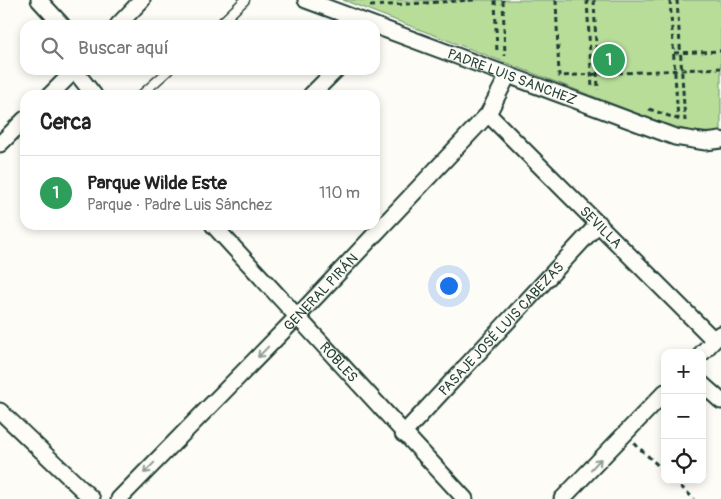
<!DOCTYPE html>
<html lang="es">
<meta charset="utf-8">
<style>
:root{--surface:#fff;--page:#f6f6f6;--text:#222;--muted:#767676;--line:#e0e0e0;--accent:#d1495b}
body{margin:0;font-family:Pangolin,sans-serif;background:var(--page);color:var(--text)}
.controls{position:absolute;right:15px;bottom:15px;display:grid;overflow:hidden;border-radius:10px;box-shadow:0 2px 8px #0003}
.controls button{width:45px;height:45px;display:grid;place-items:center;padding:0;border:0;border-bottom:1px solid var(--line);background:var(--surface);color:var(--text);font:25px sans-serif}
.you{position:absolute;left:448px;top:285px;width:18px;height:18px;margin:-12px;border:4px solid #fff;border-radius:50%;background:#1a73e8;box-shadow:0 0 0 8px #1a73e833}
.badge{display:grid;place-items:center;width:32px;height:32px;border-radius:50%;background:var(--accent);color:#fff;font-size:16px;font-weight:700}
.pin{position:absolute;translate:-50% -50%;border:2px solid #fff;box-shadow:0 1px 5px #0006}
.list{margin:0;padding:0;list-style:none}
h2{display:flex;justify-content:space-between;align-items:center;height:65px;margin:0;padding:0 20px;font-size:21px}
h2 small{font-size:16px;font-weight:400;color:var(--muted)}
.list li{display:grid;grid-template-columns:32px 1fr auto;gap:15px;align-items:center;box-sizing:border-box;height:75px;padding:0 20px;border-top:1px solid var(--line)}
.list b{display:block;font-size:19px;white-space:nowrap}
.list p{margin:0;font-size:16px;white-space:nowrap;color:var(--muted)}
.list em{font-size:16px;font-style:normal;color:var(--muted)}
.icon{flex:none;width:28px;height:28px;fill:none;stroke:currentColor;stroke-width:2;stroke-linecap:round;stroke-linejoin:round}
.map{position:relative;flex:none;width:721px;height:499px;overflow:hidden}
.search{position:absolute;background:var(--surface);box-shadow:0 2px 8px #0003;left:20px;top:20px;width:360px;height:55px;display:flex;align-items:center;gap:12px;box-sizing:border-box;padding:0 18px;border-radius:15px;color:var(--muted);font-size:19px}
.panel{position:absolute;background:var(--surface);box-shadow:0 2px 8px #0003;left:20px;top:90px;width:360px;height:140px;border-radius:15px}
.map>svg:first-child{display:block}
.green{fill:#b7dd99;stroke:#6b8d66}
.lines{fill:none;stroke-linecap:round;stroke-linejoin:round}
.service-casing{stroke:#1f3d34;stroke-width:11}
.minor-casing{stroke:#1f3d34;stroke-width:19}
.path{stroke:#1f3d34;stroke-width:3;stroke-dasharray:5 4;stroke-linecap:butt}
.service{stroke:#fdfcf7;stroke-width:8}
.minor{stroke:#fdfcf7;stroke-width:15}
.oneway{stroke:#8e9c96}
.labels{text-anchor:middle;stroke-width:4;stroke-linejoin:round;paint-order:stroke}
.street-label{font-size:14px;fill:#1f3d34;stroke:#fdfcf7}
</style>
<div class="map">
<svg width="721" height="499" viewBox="0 0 721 499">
<rect width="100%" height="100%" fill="#fdfcf7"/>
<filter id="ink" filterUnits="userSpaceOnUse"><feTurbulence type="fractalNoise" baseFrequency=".02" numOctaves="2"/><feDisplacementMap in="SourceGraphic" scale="10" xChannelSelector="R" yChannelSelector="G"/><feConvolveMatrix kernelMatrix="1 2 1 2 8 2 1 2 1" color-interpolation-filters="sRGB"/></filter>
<g filter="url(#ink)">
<polygon class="green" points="343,0 721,0 721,133 689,131 652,119"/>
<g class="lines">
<g class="service-casing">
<g id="service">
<polyline points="219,25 245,0"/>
<polyline points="141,95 169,70"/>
</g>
</g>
<g class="minor-casing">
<g id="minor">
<polyline points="39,0 62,25"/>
<path id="s1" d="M306,0L675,137L706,142L721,140"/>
<polyline points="118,25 142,0"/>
<polyline points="75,71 94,95"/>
<polyline points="50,95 75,70"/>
<polyline points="311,95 336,70"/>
<path id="s2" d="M488,114L714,340"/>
<polyline points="0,144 25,119"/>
<path id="s3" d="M213,225L465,499"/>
<polyline points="702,353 720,334"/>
<polyline points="702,384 721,401"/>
<polyline points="0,411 92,499"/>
<path id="s4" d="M403,434L599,223"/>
<path id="s5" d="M119,499L297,317L488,114L508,75"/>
<polyline points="562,499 665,392"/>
</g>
</g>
<g class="path">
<polyline points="495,0 497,53"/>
<polyline points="503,0 505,56"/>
<polyline points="556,0 559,76 721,68"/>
<polyline points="587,0 592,88"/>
<polyline points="594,0 598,90"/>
<polyline points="670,0 678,119"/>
<polyline points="677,0 685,121"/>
<polyline points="370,6 475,0"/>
<polyline points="674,53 721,51"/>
<polyline points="649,109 683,121"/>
<polyline points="634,443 665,472"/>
<polyline points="674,480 694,499"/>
</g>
<use href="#service" class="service"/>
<use href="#minor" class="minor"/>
</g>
<defs><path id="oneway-shaft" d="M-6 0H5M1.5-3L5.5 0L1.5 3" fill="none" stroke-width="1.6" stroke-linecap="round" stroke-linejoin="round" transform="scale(1.25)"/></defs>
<g class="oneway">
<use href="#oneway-shaft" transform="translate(263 352) rotate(134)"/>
<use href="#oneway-shaft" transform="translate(596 464) rotate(-47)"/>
<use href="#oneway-shaft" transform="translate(149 468) rotate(134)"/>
</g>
</g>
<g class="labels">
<g class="street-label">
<text dy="5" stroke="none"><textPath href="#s1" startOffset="220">PADRE LUIS SÁNCHEZ</textPath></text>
<text dy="5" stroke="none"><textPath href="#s2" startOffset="160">SEVILLA</textPath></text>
<text dy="5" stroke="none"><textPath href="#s5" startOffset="289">GENERAL PIRÁN</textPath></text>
<text dy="5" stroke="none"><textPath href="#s4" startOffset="144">PASAJE JOSÉ LUIS CABEZAS</textPath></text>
<text dy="5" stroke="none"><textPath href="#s3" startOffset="186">ROBLES</textPath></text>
</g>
</g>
</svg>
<div class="controls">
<button>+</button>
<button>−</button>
<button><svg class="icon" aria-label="locate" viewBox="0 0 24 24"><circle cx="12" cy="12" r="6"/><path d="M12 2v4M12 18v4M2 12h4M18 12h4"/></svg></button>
</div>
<div class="you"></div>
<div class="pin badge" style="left:609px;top:60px;background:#2e9e5b">1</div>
<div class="search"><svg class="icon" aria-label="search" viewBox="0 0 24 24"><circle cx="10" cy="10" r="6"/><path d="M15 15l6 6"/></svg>Buscar aquí</div>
<section class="panel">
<h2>Cerca<small></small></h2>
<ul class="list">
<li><span class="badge" style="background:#2e9e5b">1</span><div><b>Parque Wilde Este</b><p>Parque · Padre Luis Sánchez</p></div><em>110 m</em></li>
</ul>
</section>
</div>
